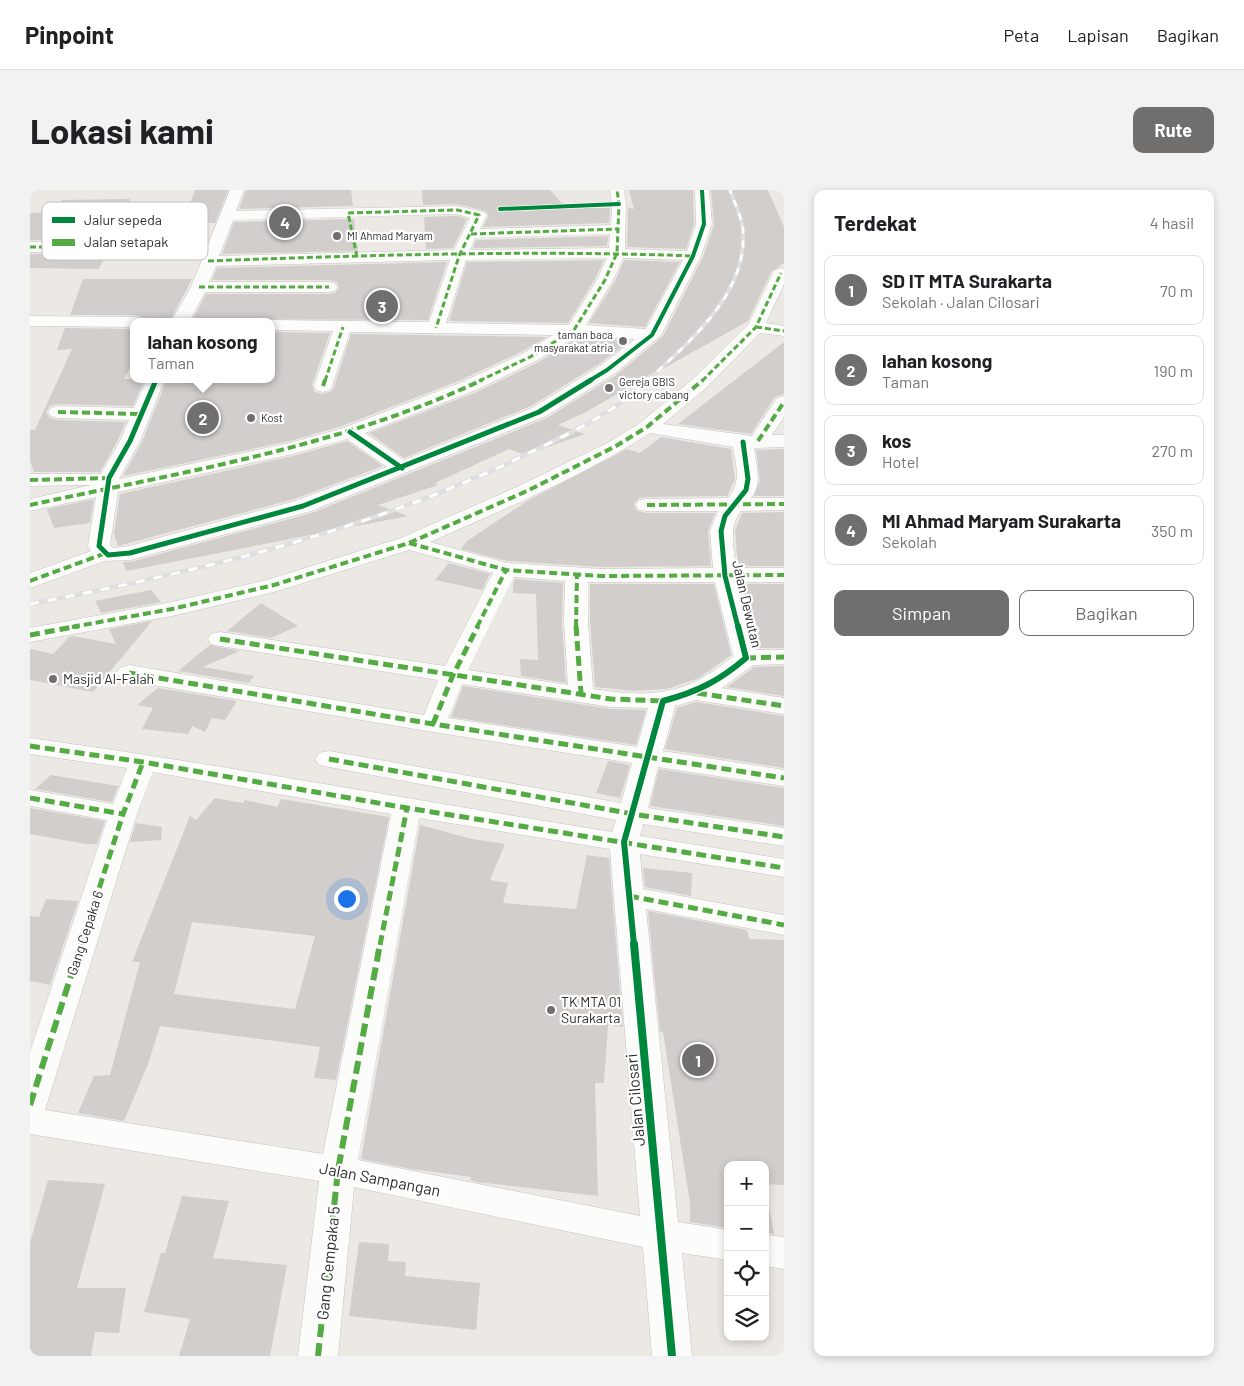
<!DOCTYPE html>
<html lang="id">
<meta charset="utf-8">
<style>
:root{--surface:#fff;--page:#f2f2f2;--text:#202124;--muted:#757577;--line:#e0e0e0;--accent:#706f6e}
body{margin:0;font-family:Barlow,sans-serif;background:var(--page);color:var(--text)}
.controls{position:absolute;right:15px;bottom:15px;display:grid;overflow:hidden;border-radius:10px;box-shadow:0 2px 8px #0003}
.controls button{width:45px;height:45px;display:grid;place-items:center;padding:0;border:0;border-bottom:1px solid var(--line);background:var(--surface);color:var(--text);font:25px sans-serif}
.you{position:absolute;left:316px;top:708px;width:18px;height:18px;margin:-12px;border:4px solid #fff;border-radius:50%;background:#1a73e8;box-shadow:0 0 0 8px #1a73e833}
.badge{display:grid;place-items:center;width:32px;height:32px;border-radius:50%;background:var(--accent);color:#fff;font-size:16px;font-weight:700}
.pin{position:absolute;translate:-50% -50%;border:2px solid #fff;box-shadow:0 1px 5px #0006}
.popup{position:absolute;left:100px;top:128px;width:145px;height:65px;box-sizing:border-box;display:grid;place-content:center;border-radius:10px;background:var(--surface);filter:drop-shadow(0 1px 4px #0005);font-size:16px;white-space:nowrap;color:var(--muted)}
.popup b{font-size:19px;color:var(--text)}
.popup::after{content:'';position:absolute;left:50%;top:100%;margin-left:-10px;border:10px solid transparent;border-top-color:var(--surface)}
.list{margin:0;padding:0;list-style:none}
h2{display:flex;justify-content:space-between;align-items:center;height:65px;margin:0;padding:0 20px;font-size:21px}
h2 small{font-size:16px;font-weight:400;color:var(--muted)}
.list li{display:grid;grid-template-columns:32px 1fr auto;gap:15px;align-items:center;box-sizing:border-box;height:70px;margin:0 10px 10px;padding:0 10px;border:1px solid var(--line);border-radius:10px}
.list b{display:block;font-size:19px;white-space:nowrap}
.list p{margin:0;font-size:16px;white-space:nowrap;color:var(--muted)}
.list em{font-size:16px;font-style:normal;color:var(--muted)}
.actions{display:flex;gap:10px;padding:15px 20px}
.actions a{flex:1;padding:11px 0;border:1px solid var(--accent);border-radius:10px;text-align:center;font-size:18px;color:var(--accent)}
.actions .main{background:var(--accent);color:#fff}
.icon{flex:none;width:28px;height:28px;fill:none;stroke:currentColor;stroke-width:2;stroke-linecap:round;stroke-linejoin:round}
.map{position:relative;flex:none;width:754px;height:1166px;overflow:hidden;border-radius:10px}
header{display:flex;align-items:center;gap:30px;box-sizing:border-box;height:70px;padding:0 25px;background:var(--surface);border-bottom:1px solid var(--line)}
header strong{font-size:24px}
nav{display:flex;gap:28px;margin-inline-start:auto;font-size:18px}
.intro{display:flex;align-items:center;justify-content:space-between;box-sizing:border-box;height:120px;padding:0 30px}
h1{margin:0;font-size:35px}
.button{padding:12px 22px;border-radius:10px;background:var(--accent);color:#fff;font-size:18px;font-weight:700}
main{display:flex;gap:30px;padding:0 30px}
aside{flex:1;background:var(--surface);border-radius:10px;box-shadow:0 2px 8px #0003}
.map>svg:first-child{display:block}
.building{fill:#d1cecb;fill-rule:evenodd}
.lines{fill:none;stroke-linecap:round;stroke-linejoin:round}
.minor-casing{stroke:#c5c4c5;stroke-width:1}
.minor{fill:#fcfcfb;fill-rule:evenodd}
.rail-far1-casing{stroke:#dfdfe1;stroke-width:4}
.rail-casing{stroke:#dfdfe1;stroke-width:4.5}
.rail-far1{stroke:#fff;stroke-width:2.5;stroke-dasharray:7;stroke-linecap:butt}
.rail{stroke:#fff;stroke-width:3;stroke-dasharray:9;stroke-linecap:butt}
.quiet-far3{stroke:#54ab44;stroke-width:3;stroke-dasharray:6 3;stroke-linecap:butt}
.quiet-far2{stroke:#54ab44;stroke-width:4;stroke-dasharray:8 4;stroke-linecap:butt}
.quiet-far1{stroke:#54ab44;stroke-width:5;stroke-dasharray:10 5;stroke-linecap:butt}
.quiet{stroke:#54ab44;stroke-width:6;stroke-dasharray:13 6;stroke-linecap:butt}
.cycleway-far3-casing{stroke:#fff;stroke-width:5.5}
.cycleway-far2-casing{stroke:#fff;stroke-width:8}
.cycleway-far1-casing{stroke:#fff;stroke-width:9}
.cycleway-casing{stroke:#fff;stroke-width:11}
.cycleway-far3{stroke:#00873e;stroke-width:4}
.cycleway-far2{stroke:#00873e;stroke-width:5}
.cycleway-far1{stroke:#00873e;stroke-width:6}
.cycleway{stroke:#00873e;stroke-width:8}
.poi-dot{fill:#706f6e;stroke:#fff;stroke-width:2}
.labels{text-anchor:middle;stroke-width:4.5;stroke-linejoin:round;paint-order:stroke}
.far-poi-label{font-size:11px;fill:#2e2e2e;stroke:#fff;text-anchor:start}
.street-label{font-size:14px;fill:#2e2e2e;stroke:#fff}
.poi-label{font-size:14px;fill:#2e2e2e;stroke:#fff;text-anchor:start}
.near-street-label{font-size:16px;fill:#2e2e2e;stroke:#fff}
.key{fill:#fff;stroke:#c0c0c0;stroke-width:1}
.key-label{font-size:14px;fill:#2e2e2e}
</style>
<header>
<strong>Pinpoint</strong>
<nav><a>Peta</a><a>Lapisan</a><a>Bagikan</a></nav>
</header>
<div class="intro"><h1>Lokasi kami</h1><a class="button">Rute</a></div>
<main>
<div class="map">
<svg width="754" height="1166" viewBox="0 0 754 1166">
<rect width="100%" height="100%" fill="#ece8e4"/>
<g class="building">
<polygon points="165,0 198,0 185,33 153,33"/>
<polygon points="216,0 321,0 323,16 209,19"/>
<polygon points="392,0 520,0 536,18 580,18 579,33 453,37 459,25 455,21 427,14 393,15"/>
<polygon points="599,0 663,0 664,34 656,59 597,57 598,18 604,19"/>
<polygon points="681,0 738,0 754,37 754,73 741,82 718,131 629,181 626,181 558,221 528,235 555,244 495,265 479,259 405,293 408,295 348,315 378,326 96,381 93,372 100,372 282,323 517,228 585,186 633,146 673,67 684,35"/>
<polygon points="100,9 69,79 0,78 0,64 60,64 67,62 70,58 68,53 60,50 0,50 0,23 23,22 32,10"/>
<polygon points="427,26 437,29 423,58 396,59 394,27"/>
<polygon points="324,29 328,61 192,64 204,32"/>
<polygon points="578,46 577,56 443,58 446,50"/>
<polygon points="574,70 565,89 538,133 419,131 437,72"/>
<polygon points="594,70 650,72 615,137 559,133 585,91"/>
<polygon points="417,72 398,130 163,129 176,104 299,104 305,103 309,98 307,92 299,90 182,90 187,78"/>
<polygon points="53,89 162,89 141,129 125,128 124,132 115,132 112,127 104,125 40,125"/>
<polygon points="35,138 104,139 104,170 94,189 115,189 103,216 28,214 20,216 16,222 20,228 28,230 96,232 88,250 70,282 4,282 0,271 0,240 5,240 42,159 27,160"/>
<polygon points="242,142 300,143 282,195 285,202 292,204 301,202 304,197 321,144 517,147 493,161 431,190 312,236 260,251 93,286 112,252 137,189 242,189"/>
<polygon points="547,148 600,151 569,174 501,216 374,268 339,243 447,202 507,173"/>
<polygon points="754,152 754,204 745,207 721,244 648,234"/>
<polygon points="631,247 701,259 705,289 697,306 617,307 609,308 604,314 607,321 617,323 685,323 678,341 681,376 572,377 477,371 431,359 437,351 497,311 597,259 610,263"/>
<polygon points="317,251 353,276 264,309 88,356 84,343 90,304 263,266"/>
<polygon points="754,259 754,306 724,306 730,290 726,260"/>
<polygon points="64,309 60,333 24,338 17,319"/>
<polygon points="754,322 754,376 708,376 705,341 712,323"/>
<polygon points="419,373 460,384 452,400 405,390"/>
<polygon points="485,389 533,393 532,432 536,493 491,486 490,469 508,470 506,404 483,403 483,394"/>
<polygon points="560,394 684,394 701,465 669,488 637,499 603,501 565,497 560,432"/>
<polygon points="710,394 754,394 754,458 727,458"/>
<polygon points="121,400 131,412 71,423 65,411"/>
<polygon points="231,413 268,436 241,448 197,441"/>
<polygon points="122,431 63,502 0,490 0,459 23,464 39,447 43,446 86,454 79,439"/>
<polygon points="180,455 210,461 173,477 224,486 219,493 148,481"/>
<polygon points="754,476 754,506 697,497 724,477"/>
<polygon points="433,496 581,519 616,520 606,555 421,527"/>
<polygon points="128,498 207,511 195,530 182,528 175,542 162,536 158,544 112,539 123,518 107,515"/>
<polygon points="666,512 754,526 754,578 635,559 647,518"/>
<polygon points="578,571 600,575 590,608 566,603"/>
<polygon points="629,579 754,598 754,636 620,616"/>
<polygon points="21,585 88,596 82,612 5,599"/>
<path d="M185,608L213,613L215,610L247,617L251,609L359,627L306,890L284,888L290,857L130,836L118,874L94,931L48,923L64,886L80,885L110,772H102L160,626L166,630ZM162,732L285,746L265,819L144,804Z"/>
<polygon points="0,618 75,631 67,654 56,654 0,644"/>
<polygon points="106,633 132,637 131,650 100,652"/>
<polygon points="390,635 442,649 475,654 460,690 478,693 473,713 546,719 557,665 579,668 593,837 578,835 574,893 565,893 568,1006 447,992 440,990 441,987 381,979 331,969"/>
<polygon points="613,678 662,683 661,706 615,697"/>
<polygon points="16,709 48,711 20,795 0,791 0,726 9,727"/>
<polygon points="618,721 717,740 719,749 754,750 754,995 735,994 744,1044 735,1043 735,975 698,975 698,1038 660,1032 660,1013 633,842 630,842"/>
<polygon points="18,990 75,994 47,1098 96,1098 89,1143 65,1142 61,1166 0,1166 0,1053"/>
<polygon points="152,1006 199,1011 183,1068 257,1075 240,1166 149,1166 160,1129 114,1122 131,1063 135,1063"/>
<polygon points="329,1052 359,1054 358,1071 376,1072 375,1086 450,1093 446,1140 319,1126"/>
</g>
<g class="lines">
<g class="minor-casing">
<g id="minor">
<path d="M200,0H214L206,21L427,16L454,22L457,25L450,39L581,35L582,14L580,0H594L596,14L595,59L657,61L666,34L665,0H679L682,34L671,66L631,145L584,184L516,226L281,321L100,370L75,371L0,398V383L61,361L58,356L66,307L0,321V309L61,295L0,296V284H71L90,251L99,230L28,228L21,226L18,222L21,218L28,216L104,218L117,189H135L110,251L89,289L260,253L313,238L432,192L494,163L523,145L320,142L302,196L300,200L293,202L286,200L284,196L303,141L242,140V132L236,131L242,130L399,132L420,70L186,76L179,92H299L305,93L307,97L305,101L299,102H175L159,132H141L161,97ZM427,24L440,28L424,60L189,66L203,30ZM580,44L579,58L440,60L445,48ZM577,68L567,90L539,135L416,133L436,70ZM593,68L653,70L616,139L556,135L583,90ZM547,146L605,149L570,176L502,218L374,270L335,243L446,200L506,171ZM317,249L357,277L265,311L99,356L83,358L80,355L88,302L263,264Z"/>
<polygon points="0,52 60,52 66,54 68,57 66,60 60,62 0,62"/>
<path d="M751,78L754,79V94L736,133L754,136V146L730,143L677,197L633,234L722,246L747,208L754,206V227L742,245H754V257L724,258C726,275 733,293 721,308H754V320L711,321C698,337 704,359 706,378H754V392H708L726,460H754V474L723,475L692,498L754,508V524L666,510L645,516L633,561L754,580V596L628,577L618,618L754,638V656L613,634L610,646L754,669V687L610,664L613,699L754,725V745L616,719L648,1032L698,1040V1070L652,1063L662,1166H622L613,1057L324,997L308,1166H268L289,991L0,944V862L77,630L0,616V600L83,614L97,578L0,564V548C195,575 388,611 582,642L586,630L299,577L289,575L285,569L289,563L299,561L591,613L602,573L403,542L99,491L90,488L86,483L90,478L99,475L394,525L408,490L190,456L181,454L178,449L181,444L190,442L415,476L463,383L379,360L244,402L142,426L0,452V438L142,412L237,390L371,348L489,296L579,252L610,233L663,189L718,135L743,83L745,80ZM620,243L703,257C706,276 712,291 698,308L617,309L609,310L606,315L609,320L617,321H688L680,341L683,378L572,379L477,373L400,352C475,319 551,287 620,243ZM484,387L535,391L534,432L538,495L438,480ZM558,392H685L703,466C656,506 622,508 563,499L558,432ZM432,494L581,517L618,518L607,557L418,528ZM123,582L361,624L293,964L15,920L107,624ZM389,628L580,659L610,1026L328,970Z"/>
<polygon points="0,126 104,127 110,128 113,132 104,132 104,137 0,136"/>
<polygon points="735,1045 754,1047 754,1079 735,1076"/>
</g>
</g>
<use href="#minor" class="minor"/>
<g class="rail-far1-casing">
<path id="rail-far1" d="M617,191C659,152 718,104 713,40C712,27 704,12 700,0"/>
</g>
<g class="rail-casing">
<path id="rail" d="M0,414C171,381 343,340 499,263C541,243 585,222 619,190"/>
</g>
<use href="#rail-far1" class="rail-far1"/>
<use href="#rail" class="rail"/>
<g class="quiet-far3">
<polyline points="441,44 587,39"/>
<polyline points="0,57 60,57"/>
<polyline points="327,67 318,23 427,20 449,25 429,66 406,138"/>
<path d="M178,71C339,65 502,60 663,66"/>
<polyline points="169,97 299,97"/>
<polyline points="726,137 754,141"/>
<polyline points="295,191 313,137"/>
<polyline points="449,191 500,167 544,140 575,90 587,63 589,14 587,0"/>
<polyline points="672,191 726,137 751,83"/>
</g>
<g class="quiet-far2">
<polyline points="293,196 295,190"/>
<polyline points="28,222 111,224"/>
<polyline points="728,251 754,212"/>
<polyline points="0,290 79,288"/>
<path d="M0,315C153,282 310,257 452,190"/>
<polyline points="617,315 754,314"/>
<polyline points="379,353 476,380 572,386 754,385"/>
<polyline points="0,391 76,363"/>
<polyline points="42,437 142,419 244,395 379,353 497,301 586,256 617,237 673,190"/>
<polyline points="447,437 476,380"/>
<polyline points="546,437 547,384"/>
</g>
<g class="quiet-far1">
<polyline points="546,436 551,503"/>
<polyline points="0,445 49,436"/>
<polyline points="190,449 581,509 633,511"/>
<polyline points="716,468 754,467"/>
<polyline points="99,483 403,534 754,588"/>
<polyline points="667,503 754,516"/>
<polyline points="403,534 423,485 448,436"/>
<polyline points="0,556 113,572 377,618 754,678"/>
<polyline points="299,569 603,624 754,647"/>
<polyline points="0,608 93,624"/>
<polyline points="599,706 754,735"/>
<polyline points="51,755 93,624 113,572"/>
<polyline points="350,755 377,618"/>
</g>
<g class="quiet">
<polyline points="0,915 51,754"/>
<polyline points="288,1166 308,980 350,754"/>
</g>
<g class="cycleway-far3-casing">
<g id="cycleway-far3">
<polyline points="470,19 589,14"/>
<polyline points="125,191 126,189"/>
<polyline points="559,191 577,180 622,145 663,66 674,34 672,0"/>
</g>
</g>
<g class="cycleway-far2-casing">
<g id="cycleway-far2">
<polyline points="126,190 100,251 79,288 69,356 78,365 100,363 273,316 509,222 561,190"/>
<polyline points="320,242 372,278"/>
<polyline points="708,437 695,386 691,341 695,326 716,300 718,289 713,252"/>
</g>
</g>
<g class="cycleway-far1-casing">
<path id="cycleway-far1" d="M604,755L594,652L633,511C667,502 689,491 716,468L708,436"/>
</g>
<g class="cycleway-casing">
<polyline id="cycleway" points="604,754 642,1166"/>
</g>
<use href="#cycleway-far3" class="cycleway-far3"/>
<use href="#cycleway-far2" class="cycleway-far2"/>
<use href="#cycleway-far1" class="cycleway-far1"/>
<use href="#cycleway" class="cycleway"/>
</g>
<g class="poi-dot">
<circle cx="307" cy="46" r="5"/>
<circle cx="593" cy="151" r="5"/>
<circle cx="579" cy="198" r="5"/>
<circle cx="221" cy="228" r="5"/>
<circle cx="23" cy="489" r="5"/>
<circle cx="521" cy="820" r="5"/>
</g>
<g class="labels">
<g class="far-poi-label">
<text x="317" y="50">MI Ahmad Maryam</text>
<text x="583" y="149" text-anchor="end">taman baca<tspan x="583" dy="13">masyarakat atria</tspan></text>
<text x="589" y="196">Gereja GBIS<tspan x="589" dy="13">victory cabang</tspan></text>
<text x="231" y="232">Kost</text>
</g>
<g class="street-label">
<text transform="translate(717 414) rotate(77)" y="5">Jalan Dewutan</text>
<text transform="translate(55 743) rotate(-72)" y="5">Gang Cepaka 6</text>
</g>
<g class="poi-label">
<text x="33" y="494">Masjid Al-Falah</text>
<text x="531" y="817">TK MTA 01<tspan x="531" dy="16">Surakarta</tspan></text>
</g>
<g class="near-street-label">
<text transform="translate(605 910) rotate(-95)" y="6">Jalan Cilosari</text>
<text transform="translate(350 989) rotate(11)" y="6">Jalan Sampangan</text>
<text transform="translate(298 1073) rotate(-84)" y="6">Gang Cempaka 5</text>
</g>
</g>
<rect x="12" y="12" width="166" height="58" rx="8" class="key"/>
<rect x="22" y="27" width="23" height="6" fill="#00873e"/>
<rect x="22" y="49" width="23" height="7" fill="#54ab44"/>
<g class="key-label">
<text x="54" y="35">Jalur sepeda</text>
<text x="54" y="57">Jalan setapak</text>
</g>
</svg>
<div class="controls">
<button>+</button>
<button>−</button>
<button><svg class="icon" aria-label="locate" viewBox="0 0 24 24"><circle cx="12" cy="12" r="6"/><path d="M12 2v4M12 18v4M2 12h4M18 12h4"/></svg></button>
<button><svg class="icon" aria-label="layers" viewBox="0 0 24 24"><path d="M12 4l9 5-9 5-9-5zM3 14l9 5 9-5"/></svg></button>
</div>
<div class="you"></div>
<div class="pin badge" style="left:668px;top:870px">1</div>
<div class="pin badge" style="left:173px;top:228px">2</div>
<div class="popup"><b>lahan kosong</b>Taman</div>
<div class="pin badge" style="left:352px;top:116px">3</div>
<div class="pin badge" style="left:255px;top:32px">4</div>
</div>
<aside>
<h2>Terdekat<small>4 hasil</small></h2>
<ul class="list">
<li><span class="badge">1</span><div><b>SD IT MTA Surakarta</b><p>Sekolah · Jalan Cilosari</p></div><em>70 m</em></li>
<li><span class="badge">2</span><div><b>lahan kosong</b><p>Taman</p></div><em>190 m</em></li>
<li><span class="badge">3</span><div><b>kos</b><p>Hotel</p></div><em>270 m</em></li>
<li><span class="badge">4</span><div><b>MI Ahmad Maryam Surakarta</b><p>Sekolah</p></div><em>350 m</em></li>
</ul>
<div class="actions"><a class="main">Simpan</a><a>Bagikan</a></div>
</aside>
</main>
